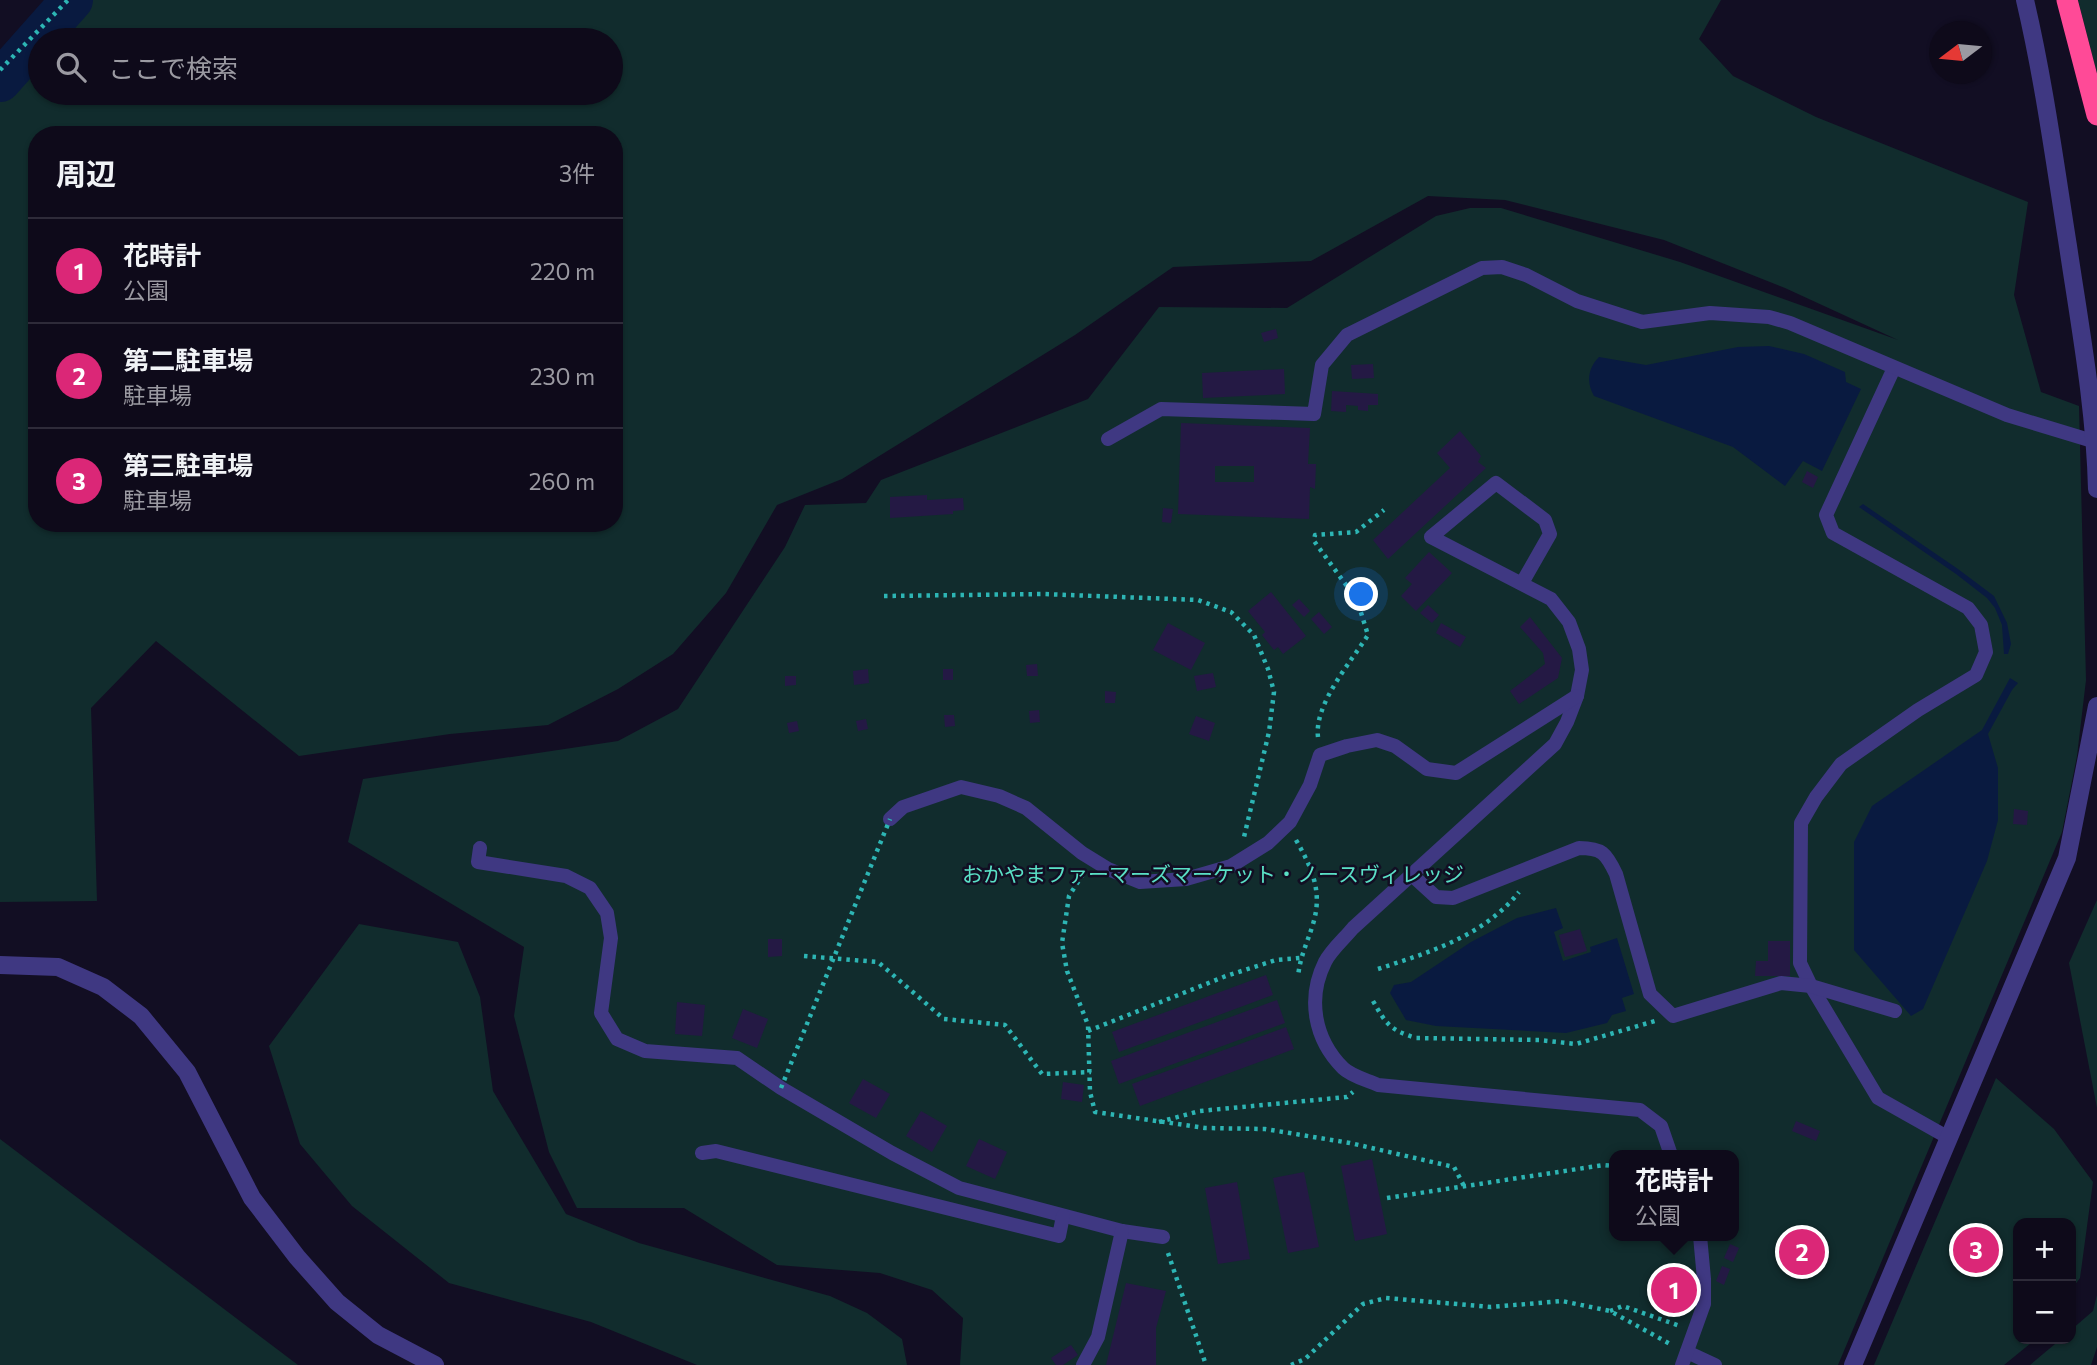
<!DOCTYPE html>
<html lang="ja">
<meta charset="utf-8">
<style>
:root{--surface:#0e0a1a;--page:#171323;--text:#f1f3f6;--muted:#9b9aa2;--line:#2e2b39;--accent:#db2777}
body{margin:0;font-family:Commissioner,"Noto Sans JP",sans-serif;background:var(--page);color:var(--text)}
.controls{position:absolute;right:21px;bottom:21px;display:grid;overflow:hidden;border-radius:14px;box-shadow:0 2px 5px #0004}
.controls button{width:63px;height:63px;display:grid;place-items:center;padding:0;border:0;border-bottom:2px solid var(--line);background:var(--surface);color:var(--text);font:35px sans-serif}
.compass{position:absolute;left:1929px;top:21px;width:63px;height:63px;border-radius:50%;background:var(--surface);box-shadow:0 2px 5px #0004;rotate:254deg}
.you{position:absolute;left:1362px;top:595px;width:24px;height:24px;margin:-18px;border:5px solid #fff;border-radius:50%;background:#1a73e8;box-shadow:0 0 0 10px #1a73e833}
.badge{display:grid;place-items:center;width:46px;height:46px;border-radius:50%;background:var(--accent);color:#fff;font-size:23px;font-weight:700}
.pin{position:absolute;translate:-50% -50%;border:4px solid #fff;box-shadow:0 2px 7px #0006}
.popup{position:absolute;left:1609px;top:1150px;width:130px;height:91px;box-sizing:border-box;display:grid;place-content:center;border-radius:14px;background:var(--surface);filter:drop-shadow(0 2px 5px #0005);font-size:23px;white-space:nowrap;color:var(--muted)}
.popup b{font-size:26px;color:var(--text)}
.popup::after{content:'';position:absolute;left:50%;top:100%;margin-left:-14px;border:14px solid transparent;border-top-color:var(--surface)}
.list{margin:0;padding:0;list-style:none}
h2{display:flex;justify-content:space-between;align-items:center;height:91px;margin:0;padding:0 28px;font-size:30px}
h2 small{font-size:23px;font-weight:400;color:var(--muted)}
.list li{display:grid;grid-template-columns:46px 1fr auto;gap:21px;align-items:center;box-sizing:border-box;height:105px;padding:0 28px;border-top:2px solid var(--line)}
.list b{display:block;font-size:26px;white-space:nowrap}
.list p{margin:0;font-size:23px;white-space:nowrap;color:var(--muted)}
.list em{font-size:23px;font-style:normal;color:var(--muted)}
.icon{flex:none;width:38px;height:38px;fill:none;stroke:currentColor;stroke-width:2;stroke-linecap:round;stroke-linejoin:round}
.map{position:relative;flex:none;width:2097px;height:1365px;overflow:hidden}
.search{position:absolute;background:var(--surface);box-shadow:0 2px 5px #0004;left:28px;top:28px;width:595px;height:77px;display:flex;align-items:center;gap:18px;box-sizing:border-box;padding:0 24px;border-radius:38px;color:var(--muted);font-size:26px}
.panel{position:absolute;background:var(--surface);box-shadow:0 2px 5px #0004;left:28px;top:126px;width:595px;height:406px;border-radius:28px}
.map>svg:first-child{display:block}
.green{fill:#112c2d;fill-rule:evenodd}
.water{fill:#091a40}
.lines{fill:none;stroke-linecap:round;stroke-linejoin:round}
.river{stroke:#091a40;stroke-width:42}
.building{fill:#241944;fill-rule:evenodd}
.path{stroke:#2db5b4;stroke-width:4.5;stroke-dasharray:3.5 5;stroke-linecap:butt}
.service{stroke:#3f3882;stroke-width:14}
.tertiary{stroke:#3f3882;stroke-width:18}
.motorway{stroke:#ff4a97;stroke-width:21}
.path-bridge{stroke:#2db5b4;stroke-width:4.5;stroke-dasharray:3.5 5;stroke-linecap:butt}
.labels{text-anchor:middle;stroke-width:5;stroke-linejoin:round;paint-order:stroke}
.park-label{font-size:21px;fill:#5ae0c6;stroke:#120e23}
</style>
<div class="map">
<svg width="2097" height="1365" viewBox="0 0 2097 1365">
<rect width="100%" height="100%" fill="#120e23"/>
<g class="green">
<path d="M84,0H1721L1699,39L1733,76L1816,117L2028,202L2014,295L2041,392L2079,406L2086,680L2077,756L2062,832L1838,1365H960L963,1318L932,1290L880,1273L777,1265L684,1208H577L549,1152L514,1016L524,947L348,842L363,779L618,741L678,709L785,547L805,505L866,503L881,480L1088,399L1159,307L1287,308L1436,216L1470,208H1501L1680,262L1898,340L1785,288L1664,240L1505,200L1428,196L1311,261L1173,267L1075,335L842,479L777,505L726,593L673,654L618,689L548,725L450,734L299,756L156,641L91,708L97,901L0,902V91L40,48V93H611V40H48ZM37,135H614V523H37ZM1614,1155H1734V1236H1614Z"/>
<polygon points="2078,0 2097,0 2097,74"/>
<polygon points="2097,900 2097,1108 2069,963"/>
<polygon points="359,924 458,942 480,997 493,1091 566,1214 639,1243 830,1296 867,1313 902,1339 907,1365 697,1365 591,1322 449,1283 352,1206 300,1144 269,1046"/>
<polygon points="1996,1078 2054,1129 2093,1182 2080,1278 2071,1290 2071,1223 2018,1223 2018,1339 2034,1339 2031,1343 2004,1365 1874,1365"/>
<polygon points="0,1139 298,1365 0,1365"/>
<polygon points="2097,1295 2097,1347 2091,1365 2030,1365 2061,1339 2071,1339 2071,1330 2093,1311"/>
</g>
<g class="water">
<path d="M1769,346L1804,354L1845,372L1846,382L1861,389L1822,471L1803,461L1785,486L1733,447L1594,396C1586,382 1588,368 1599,357L1646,365L1738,347Z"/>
<polygon points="1863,504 1958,569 1994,596 2007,623 2011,644 2008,654 2004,654 2002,625 1995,608 1987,598 1956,574 1859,507"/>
<polygon points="2010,678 2018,683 2012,690 1988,734 1998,768 1998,820 1987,861 1923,1009 1911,1016 1854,950 1854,842 1872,806 1982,730"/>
<polygon points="1556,908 1563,928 1554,932 1563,961 1591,952 1590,947 1617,938 1634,994 1622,998 1626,1011 1612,1015 1607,1023 1566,1033 1436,1026 1406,1020 1390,993 1394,985 1411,982 1471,942 1517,918"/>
</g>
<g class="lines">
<polyline class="river" points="0,81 72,0"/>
</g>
<g class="building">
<polygon points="1276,329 1278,338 1264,342 1261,333"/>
<polygon points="1373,364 1374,378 1352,379 1351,365"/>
<polygon points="1284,369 1285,394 1203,398 1202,373"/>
<polygon points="1332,391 1378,394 1378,405 1368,405 1368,411 1358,410 1358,406 1346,405 1346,412 1331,411"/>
<path d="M1181,423L1310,428L1308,464H1316L1315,489L1310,487L1309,519L1178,514ZM1215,466H1254V482H1215Z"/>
<polygon points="1460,431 1481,456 1478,462 1486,468 1388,559 1373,540 1450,468 1437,453"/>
<polygon points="1807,471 1818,477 1813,488 1802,482"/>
<polygon points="927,495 927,500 963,498 964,510 953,511 953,514 890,518 890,497"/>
<polygon points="1163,508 1173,509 1171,523 1162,522"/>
<polygon points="1429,552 1452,573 1416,611 1401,596 1412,584 1405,578"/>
<polygon points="1271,592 1306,636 1283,654 1278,647 1274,650 1262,635 1265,632 1248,611"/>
<polygon points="1299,599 1310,611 1304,617 1292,605"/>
<polygon points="1428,605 1439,615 1432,623 1420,613"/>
<polygon points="1319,612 1332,627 1324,634 1311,619"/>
<polygon points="1530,617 1562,658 1558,678 1519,704 1510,691 1545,664 1543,653 1520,627"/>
<polygon points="1168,623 1205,643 1191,670 1153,650"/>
<polygon points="1441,623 1466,637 1460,647 1436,633"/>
<polygon points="1037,664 1038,676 1027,676 1026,665"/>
<polygon points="868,669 869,683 854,685 853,671"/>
<rect x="943" y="669" width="10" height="11"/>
<polygon points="1213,673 1216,687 1197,691 1194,676"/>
<polygon points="785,676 796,676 796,685 785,686"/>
<polygon points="1105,691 1116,692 1115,703 1105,703"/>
<polygon points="1039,710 1040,722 1030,723 1029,711"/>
<polygon points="944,715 954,715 955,726 945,727"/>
<polygon points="1196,716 1215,723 1209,741 1189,734"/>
<polygon points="866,719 868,729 858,731 856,721"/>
<polygon points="797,721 799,731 789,733 787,723"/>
<polygon points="2014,809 2028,811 2027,825 2013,824"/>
<polygon points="1580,929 1587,951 1565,957 1559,935"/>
<polygon points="768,939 782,939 782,956 768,957"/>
<polygon points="1768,941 1790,941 1790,976 1755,976 1756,961 1768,961"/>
<polygon points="1266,975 1273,995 1119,1052 1112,1032"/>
<polygon points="1277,1000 1285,1023 1119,1084 1111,1061"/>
<polygon points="677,1002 705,1005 702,1036 675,1034"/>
<polygon points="743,1009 768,1019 757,1048 732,1038"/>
<polygon points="1286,1027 1294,1049 1140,1106 1132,1084"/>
<polygon points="863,1079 890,1094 876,1118 849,1103"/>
<polygon points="1063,1082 1084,1085 1082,1102 1061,1099"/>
<polygon points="921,1111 947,1126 932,1152 906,1136"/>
<polygon points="1796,1121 1820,1131 1816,1141 1792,1131"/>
<polygon points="979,1139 1007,1152 995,1179 966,1166"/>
<polygon points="1372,1159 1387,1234 1355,1241 1341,1166"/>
<polygon points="1304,1172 1319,1247 1288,1253 1273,1178"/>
<polygon points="1237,1182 1250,1259 1218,1264 1205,1188"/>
<polygon points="1730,1244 1739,1248 1733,1262 1724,1258"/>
<polygon points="1722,1266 1730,1269 1724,1285 1716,1281"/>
<polygon points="1126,1283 1166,1291 1156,1328 1156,1365 1106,1365"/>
<polygon points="1071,1345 1078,1355 1063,1365 1056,1365 1051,1358"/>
</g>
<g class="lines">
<g class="path">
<polyline points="0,70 68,0"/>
<polyline points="884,596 1043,594 1198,600 1231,612 1254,635 1268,669 1274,692 1269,732 1244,837"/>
<path d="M1318,737C1314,704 1351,662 1368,635L1357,600L1314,541L1315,535L1356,532L1384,510"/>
<path d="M1296,840C1312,868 1323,892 1313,924C1307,944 1300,956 1298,977"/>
<polyline points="1083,874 1069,896 1062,943 1067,971 1088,1025 1090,1092 1095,1112 1205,1128 1265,1129 1350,1143 1454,1167 1464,1186"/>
<polyline points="804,956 878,962 944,1019 1005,1025 1042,1074 1091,1072"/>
<path d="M1378,969C1430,952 1484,936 1519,892"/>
<path d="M1373,1001C1386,1024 1390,1030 1416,1038L1539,1040L1576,1044L1655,1021"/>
<polyline points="1088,1031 1226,976 1276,960 1300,958"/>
<polyline points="1159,1122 1200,1111 1347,1097 1353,1092"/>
<polyline points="1387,1198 1604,1165 1614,1166"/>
<polyline points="1168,1253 1206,1365"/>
<polyline points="1610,1311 1623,1306 1680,1326"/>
<polyline points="1291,1365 1305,1359 1363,1304 1386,1298 1491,1307 1562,1301 1610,1311 1672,1345"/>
</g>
<g class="service">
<polyline points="1894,368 1826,515 1833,533 1968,608 1981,625 1986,652 1976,675 1918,710 1841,764 1816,797 1801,823 1800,963 1811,986 1878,1098 1949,1138"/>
<polyline points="1108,439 1161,409 1314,414 1322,365 1347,335 1482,268 1502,267 1526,275 1577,301 1642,322 1710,313 1769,317 1790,323 2007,415 2096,442"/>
<path d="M1522,583L1550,534L1545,520L1496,483L1431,537L1551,599L1569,622L1579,649L1582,670L1577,696L1567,722L1555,744L1353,928C1345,938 1331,950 1325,962C1307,998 1314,1039 1343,1068C1351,1076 1367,1080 1378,1085L1640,1110L1661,1126L1671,1155"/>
<polyline points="890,819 903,807 961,787 999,796 1026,808 1082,853 1108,869 1140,882 1186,879 1231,866 1268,843 1290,822 1310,785 1320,755 1347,746 1377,740 1395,746 1427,769 1456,773 1577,696"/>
<polyline points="480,848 478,862 566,876 590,888 607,913 611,938 601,1013 617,1039 645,1051 737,1058 781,1088 892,1153 959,1188 1122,1231 1163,1237"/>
<path d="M1413,876L1436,897L1453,898L1579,848C1602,848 1606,853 1616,874L1650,994L1673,1016L1781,983L1811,986L1895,1011"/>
<polyline points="702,1153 716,1151 1059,1236 1063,1216"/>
<polyline points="1687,1352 1715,1365"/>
<polyline points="1083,1365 1098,1337 1122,1231"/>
<polyline points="1682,1365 1704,1304 1704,1279 1700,1236"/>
</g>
<g class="tertiary">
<path d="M2025,0C2044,81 2055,164 2068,246C2080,327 2095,407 2097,489"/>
<polyline points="0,965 58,967 103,987 141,1016 187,1072 252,1198 297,1257 337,1302 378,1335 435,1365"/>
<polyline points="1853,1365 2067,858 2097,706"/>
</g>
<polyline class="motorway" points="2067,0 2097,115"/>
<polyline class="path-bridge" points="781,1088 890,819"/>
</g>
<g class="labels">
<g class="park-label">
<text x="1213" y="882">おかやまファーマーズマーケット・ノースヴィレッジ</text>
</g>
</g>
</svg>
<div class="controls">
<button>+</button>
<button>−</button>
</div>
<svg class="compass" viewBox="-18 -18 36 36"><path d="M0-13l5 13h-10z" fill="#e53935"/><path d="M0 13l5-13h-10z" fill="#9b9aa2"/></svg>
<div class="you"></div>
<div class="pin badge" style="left:1674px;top:1290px">1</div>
<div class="popup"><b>花時計</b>公園</div>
<div class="pin badge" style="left:1802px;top:1252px">2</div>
<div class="pin badge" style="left:1976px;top:1250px">3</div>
<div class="search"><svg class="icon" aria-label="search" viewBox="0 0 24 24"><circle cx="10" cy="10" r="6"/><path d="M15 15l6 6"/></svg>ここで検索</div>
<section class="panel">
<h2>周辺<small>3件</small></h2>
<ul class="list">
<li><span class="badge">1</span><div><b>花時計</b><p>公園</p></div><em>220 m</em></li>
<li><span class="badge">2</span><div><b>第二駐車場</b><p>駐車場</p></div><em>230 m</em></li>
<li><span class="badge">3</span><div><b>第三駐車場</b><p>駐車場</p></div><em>260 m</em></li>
</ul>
</section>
</div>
